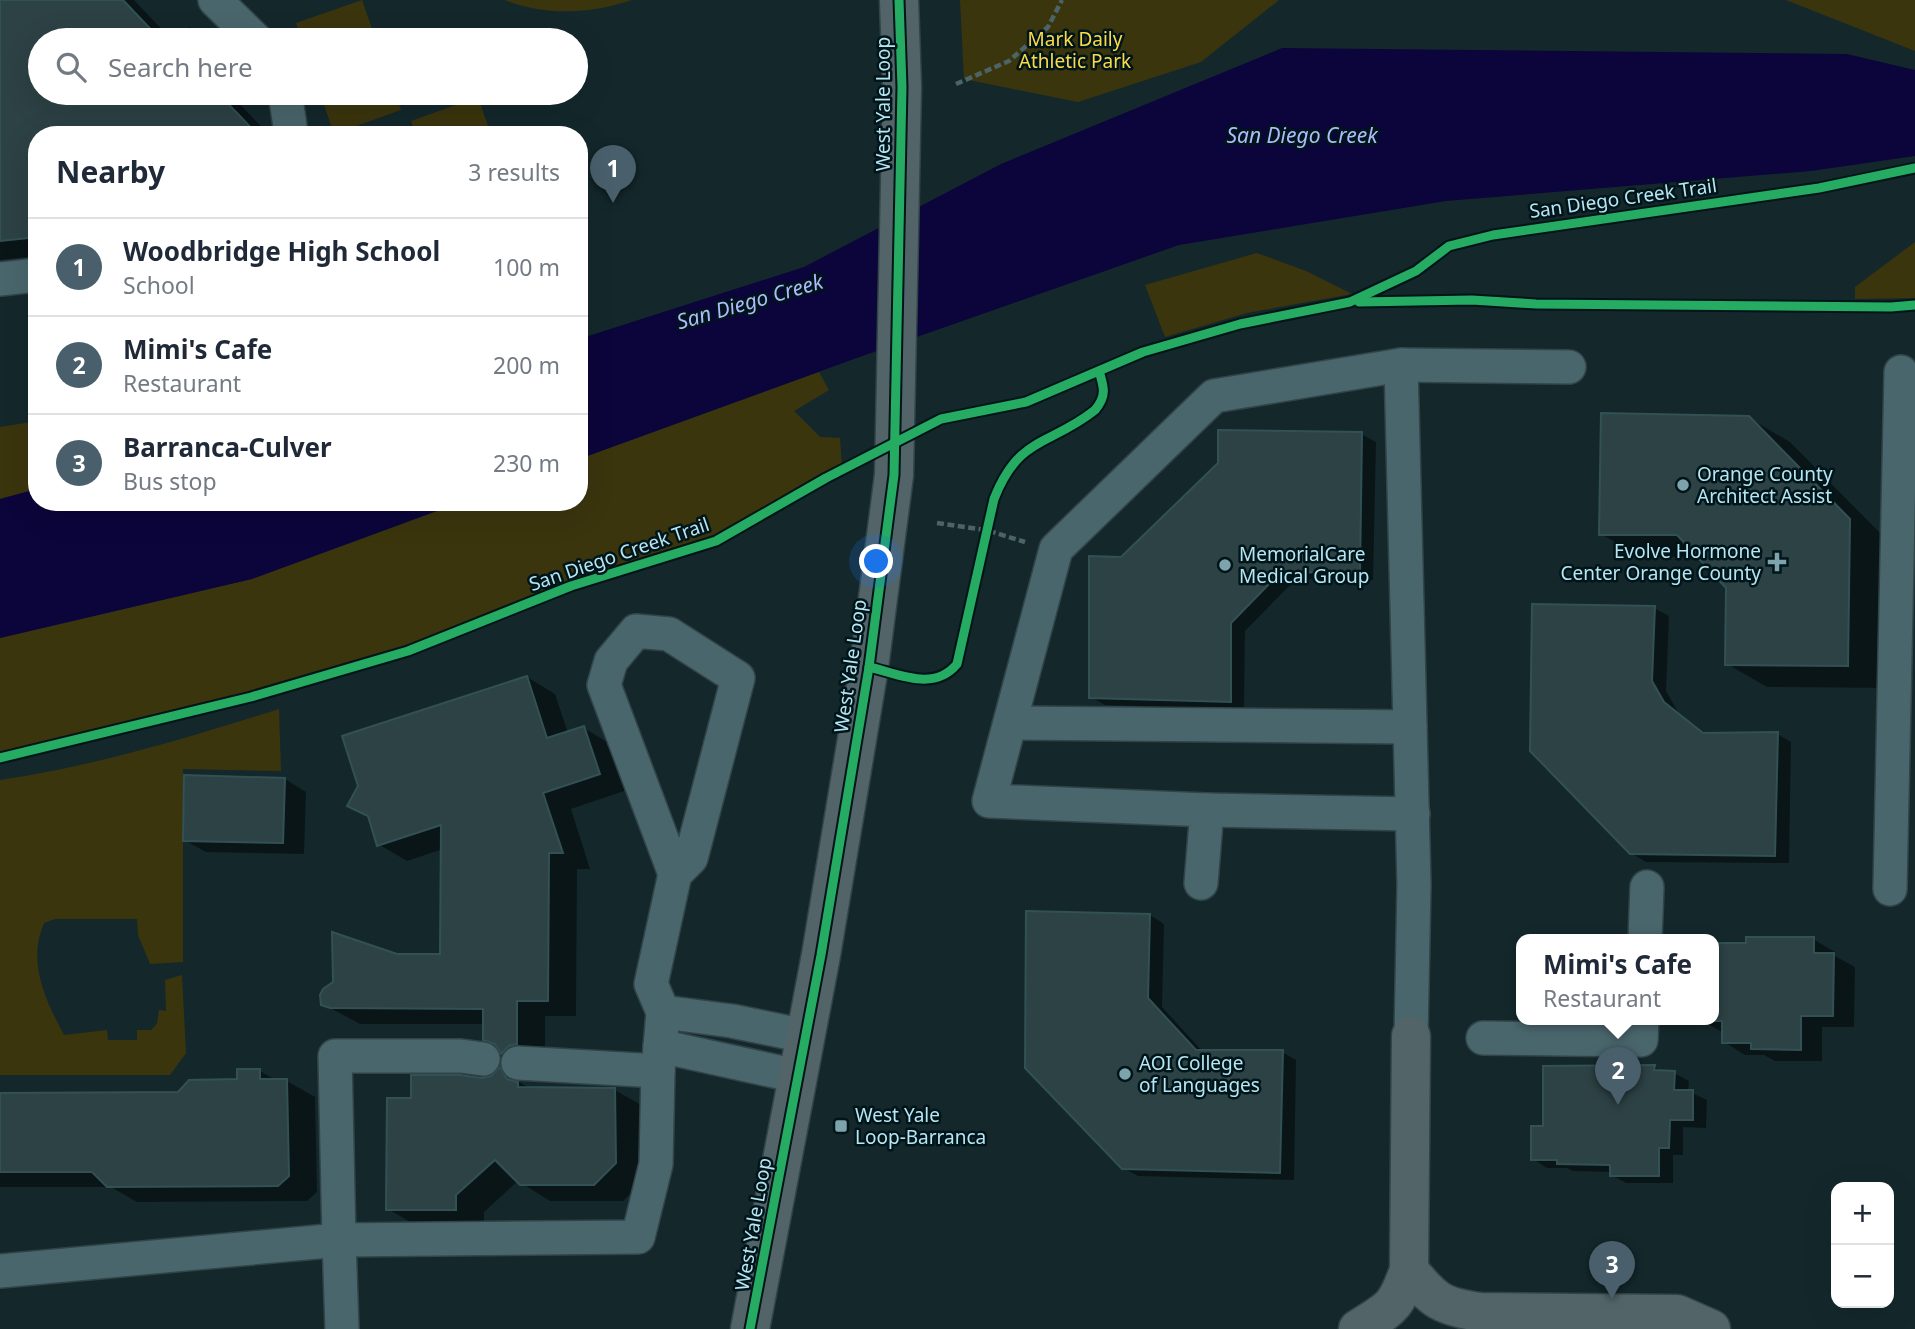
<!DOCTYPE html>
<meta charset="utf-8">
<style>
:root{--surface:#fff;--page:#f2f2f3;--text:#1f2937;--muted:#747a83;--line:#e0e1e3;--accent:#49606c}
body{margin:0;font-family:"Noto Sans",sans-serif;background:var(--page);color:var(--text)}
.controls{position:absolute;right:21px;bottom:21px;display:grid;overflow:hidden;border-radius:14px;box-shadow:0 7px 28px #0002}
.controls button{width:63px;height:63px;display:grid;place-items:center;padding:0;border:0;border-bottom:2px solid var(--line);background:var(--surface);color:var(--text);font:35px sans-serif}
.you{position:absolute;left:877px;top:562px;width:24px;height:24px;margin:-18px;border:5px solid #fff;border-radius:50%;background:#1a73e8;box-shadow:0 0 0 10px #1a73e833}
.badge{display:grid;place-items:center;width:46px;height:46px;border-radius:50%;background:var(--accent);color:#fff;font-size:23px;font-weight:700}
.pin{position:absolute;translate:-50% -58px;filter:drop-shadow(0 2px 4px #0008)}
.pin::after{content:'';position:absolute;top:37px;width:24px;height:21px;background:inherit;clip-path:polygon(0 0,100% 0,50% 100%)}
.popup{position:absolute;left:1516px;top:934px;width:203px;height:91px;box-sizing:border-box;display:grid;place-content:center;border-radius:14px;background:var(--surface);filter:drop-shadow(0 2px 5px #0005);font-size:23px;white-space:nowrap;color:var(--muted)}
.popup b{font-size:26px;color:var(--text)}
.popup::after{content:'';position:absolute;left:50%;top:100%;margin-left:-14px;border:14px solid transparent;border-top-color:var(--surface)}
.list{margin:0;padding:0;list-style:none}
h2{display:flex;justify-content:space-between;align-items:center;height:91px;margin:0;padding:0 28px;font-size:30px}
h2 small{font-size:23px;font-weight:400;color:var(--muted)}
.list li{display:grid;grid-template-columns:46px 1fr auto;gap:21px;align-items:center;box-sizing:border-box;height:98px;padding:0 28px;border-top:2px solid var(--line)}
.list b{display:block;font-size:26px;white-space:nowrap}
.list p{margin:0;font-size:23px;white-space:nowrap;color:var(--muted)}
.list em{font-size:23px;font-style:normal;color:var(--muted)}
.icon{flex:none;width:38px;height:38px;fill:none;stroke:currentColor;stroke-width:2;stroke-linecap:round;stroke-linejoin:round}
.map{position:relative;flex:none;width:1915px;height:1329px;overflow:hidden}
.search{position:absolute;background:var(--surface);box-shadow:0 7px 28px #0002;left:28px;top:28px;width:560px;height:77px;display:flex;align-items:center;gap:18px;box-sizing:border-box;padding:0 24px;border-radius:38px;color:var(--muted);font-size:26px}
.panel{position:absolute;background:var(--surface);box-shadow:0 7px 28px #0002;left:28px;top:126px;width:560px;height:385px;border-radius:28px}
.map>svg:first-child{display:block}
.green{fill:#3b350e}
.water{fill:#0b053b}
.shadow{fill:#0007}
.building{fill:#2d4245;stroke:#325155;stroke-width:2}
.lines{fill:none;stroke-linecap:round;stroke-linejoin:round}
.minor-casing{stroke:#314448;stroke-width:36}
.major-casing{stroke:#314448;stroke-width:41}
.path{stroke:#4c6368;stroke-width:4.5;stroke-dasharray:7 3.5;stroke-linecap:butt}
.minor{stroke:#4a666d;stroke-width:33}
.major{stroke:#536468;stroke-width:38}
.cycleway-casing{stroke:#00151a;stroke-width:13}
.cycleway{stroke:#26ab63;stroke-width:9}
.poi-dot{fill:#7da4ad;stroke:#00151a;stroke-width:2.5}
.labels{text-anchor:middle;stroke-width:5;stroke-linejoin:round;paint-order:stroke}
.park-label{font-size:19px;fill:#fcda47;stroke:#00151a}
.street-label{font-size:19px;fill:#b6e6f3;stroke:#00151a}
.poi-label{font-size:19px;fill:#b6e6f3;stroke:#00151a;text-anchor:start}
.water-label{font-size:21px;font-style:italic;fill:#adbafd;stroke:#00151a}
</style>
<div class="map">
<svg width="1915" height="1329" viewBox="0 0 1915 1329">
<rect width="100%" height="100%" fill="#14282c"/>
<g class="green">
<polygon points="362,0 376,40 302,40 296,23"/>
<path d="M505,0H632C591,14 546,16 505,0Z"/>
<polygon points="960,0 1279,0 1201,62 1078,102 964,79"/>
<polygon points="1786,0 1915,0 1915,51"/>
<polygon points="320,93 395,93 401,110 334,134"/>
<polygon points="478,97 491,135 416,135 411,121"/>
<polygon points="1915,242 1915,298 1855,299 1855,287"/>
<polygon points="1257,253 1306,271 1352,294 1247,313 1165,337 1145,285"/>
<polygon points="819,372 829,390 794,411 820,437 840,438 842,469 716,541 571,586 408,651 41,750 0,758 0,638 252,579 462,502 579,502 579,459"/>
<polygon points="37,421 37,489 0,499 0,427"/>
<path d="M279,709L281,771L183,769V962L150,964L138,935L137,919H55L44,923C27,962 45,999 64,1035L107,1030L108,1040H137V1030H151L157,1024L159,1010L166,1011L165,980L182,975L186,1053L170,1075H0V780C95,766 187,738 279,709Z"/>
</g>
<g class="water">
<polygon points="1282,48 1847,54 1915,70 1915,156 1811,171 1446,201 1179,245 854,359 579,459 579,339 804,267 1001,164"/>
<polygon points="37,489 37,502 461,502 252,579 0,638 0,499"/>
</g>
<g class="shadow">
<polygon points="0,0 134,0 172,40 40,40 40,93 244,93 236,100 269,135 37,135 37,256 0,260"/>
<polygon points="189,27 213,40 175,40"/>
<polygon points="1749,418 1790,442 1890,543 1888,688 1767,687 1727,664 1727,587 1700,557 1641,557 1601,534"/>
<polygon points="1361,434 1376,442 1373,580 1296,579 1245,631 1244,709 1105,705 1091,697 1122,559"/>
<polygon points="1654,608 1669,616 1666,691 1678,712 1706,735 1777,734 1791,742 1789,863 1646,862 1631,853"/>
<polygon points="527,677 555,694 568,733 584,728 612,745 627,790 571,809 590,869 577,869 576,1016 545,1016 545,1060 531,1069 502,1053 499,1046 485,1039 485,1024 360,1024 323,1004 397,956 441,956 443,849 407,861 378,844"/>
<polygon points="285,779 306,792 304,854 206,852 184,840"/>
<polygon points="1150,915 1164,924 1162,1007 1203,1052 1282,1052 1296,1060 1294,1180 1138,1176 1123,1168"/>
<polygon points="1813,939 1835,952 1835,956 1855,967 1854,1027 1822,1027 1822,1061 1775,1061 1764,1055 1745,1055 1724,1042 1722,1032 1701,1020 1714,1019 1748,945"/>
<polygon points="1654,1067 1663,1072 1674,1073 1689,1081 1688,1091 1707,1100 1706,1128 1683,1127 1683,1155 1673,1155 1673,1183 1626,1183 1611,1175 1611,1172 1573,1171 1567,1168 1547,1168 1533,1159 1544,1128"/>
<polygon points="500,1069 530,1089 615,1090 643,1106 644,1180 623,1201 550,1201 518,1181 484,1212 484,1226 417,1226 388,1209 413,1099 492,1078"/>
<polygon points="260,1071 277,1081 287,1081 315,1097 317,1192 307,1201 137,1202 111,1187 0,1187 0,1095 179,1093 239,1081"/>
</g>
<g class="building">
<polygon points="0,0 123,0 161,40 40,40 40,93 218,93 258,135 37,135 37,237 0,241"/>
<polygon points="1601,413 1749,416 1850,519 1848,666 1725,665 1726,588 1677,535 1599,535"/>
<polygon points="1218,430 1362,432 1360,573 1281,572 1231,623 1231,702 1089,698 1089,556 1121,557 1218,463"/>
<polygon points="1532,604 1655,606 1652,681 1664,702 1703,733 1778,732 1775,856 1630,854 1530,751"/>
<polygon points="527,676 547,738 584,726 600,774 543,793 563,853 549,853 548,1001 517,1001 517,1044 509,1046 501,1054 495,1044 483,1040 483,1009 330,1008 321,1005 320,995 323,989 333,982 332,932 397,954 440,954 441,825 377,846 368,816 347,806 358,786 342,736"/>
<polygon points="184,775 285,778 283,843 183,841"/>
<polygon points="1026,911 1150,914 1148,998 1196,1050 1283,1050 1280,1173 1122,1169 1025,1068"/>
<polygon points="1746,937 1814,937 1814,953 1834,953 1833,1016 1801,1016 1801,1050 1751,1049 1751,1043 1722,1043 1722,1021 1714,1021 1714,943 1746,943"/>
<polygon points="1655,1065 1654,1070 1675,1071 1674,1090 1693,1090 1693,1120 1670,1120 1669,1148 1659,1148 1659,1176 1610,1176 1610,1165 1557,1164 1557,1160 1531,1160 1531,1126 1543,1126 1543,1066"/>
<polygon points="500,1067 507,1079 518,1082 518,1087 615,1088 616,1163 594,1185 520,1185 495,1160 456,1195 456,1210 386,1210 387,1098 411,1098 411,1075 460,1075 481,1078 491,1076"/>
<polygon points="237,1069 260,1069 260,1079 287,1079 289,1176 278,1186 107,1187 92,1172 0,1172 0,1093 178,1092 189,1080 237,1079"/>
</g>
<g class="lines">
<g class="minor-casing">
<g id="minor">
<polyline points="215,0 256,40"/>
<polyline points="285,93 290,126 288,135"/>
<polyline points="0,279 37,275"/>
<polyline points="1401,365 1414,885 1411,1036"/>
<polyline points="1010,723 1410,727"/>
<polyline points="1207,810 1413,814"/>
<polyline points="1201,883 1207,810 989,801 1056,549 1214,396 1401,365 1569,367"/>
<polyline points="1890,889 1901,372"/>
<polyline points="1645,939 1647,887"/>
<polyline points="663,1012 732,1021 805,1036"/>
<polyline points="1483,1038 1641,1040 1642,1019"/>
<polyline points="660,1046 797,1076"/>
<polyline points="483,1059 461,1056 335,1056 339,1240 638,1237 656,1164 658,1071 663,1012 651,984 675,874 604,685 611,661 636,631 669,634 738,678 691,858 675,874"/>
<polyline points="518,1063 658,1071"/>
<polyline points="0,1271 339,1240 342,1329"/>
</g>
</g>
<g class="major-casing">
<g id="major">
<path d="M1409,1270C1433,1300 1441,1307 1481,1312L1677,1314L1711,1329"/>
<polyline points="750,1329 821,955 869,667 894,475 902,87 899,0"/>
<path d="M1358,1329C1392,1307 1395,1309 1409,1270L1411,1036"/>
</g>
</g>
<g class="path">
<polyline points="956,84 1009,61 1048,27 1062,0"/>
<polyline points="937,523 986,530 1025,542"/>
</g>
<use href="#minor" class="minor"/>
<use href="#major" class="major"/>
<g class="cycleway-casing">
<g id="cycleway">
<polyline points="1359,302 1472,300 1536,304 1891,307 1915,305"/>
<path d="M869,667C899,674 934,692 957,664L994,499C1019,435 1050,446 1095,410C1107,396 1104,387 1099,371"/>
<polyline points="0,758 251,697 408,651 571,586 716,541 826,478 941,419 1026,402 1143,352 1240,324 1350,302 1416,271 1449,246 1493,235 1819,188 1915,168"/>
<polyline points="750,1329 821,955 869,667 894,475 902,87 899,0"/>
</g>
</g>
<use href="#cycleway" class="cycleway"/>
</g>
<g class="poi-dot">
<circle cx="1683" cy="485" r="7"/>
<path d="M1773.5 551.5h7v7h7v7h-7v7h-7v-7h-7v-7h7z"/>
<circle cx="1225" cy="565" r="7"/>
<circle cx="1125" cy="1074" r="7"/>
<rect x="834" y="1119" width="14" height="14" rx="3.5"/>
</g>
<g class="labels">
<g class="park-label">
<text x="1075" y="46">Mark Daily<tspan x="1075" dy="22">Athletic Park</tspan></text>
</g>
<g class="street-label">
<text transform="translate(883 104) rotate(-90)" y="7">West Yale Loop</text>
<text transform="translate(1623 198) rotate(-8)" y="7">San Diego Creek Trail</text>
<text transform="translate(619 554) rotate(-19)" y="7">San Diego Creek Trail</text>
<text transform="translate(850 666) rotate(-82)" y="7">West Yale Loop</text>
<text transform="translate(753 1224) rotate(-80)" y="7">West Yale Loop</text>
</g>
<g class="poi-label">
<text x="1697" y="481">Orange County<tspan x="1697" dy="22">Architect Assist</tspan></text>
<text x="1761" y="558" text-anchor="end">Evolve Hormone<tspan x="1761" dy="22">Center Orange County</tspan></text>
<text x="1239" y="561">MemorialCare<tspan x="1239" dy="22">Medical Group</tspan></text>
<text x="1139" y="1070">AOI College<tspan x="1139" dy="22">of Languages</tspan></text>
<text x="855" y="1122">West Yale<tspan x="855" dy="22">Loop-Barranca</tspan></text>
</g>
<g class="water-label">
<text x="1302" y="143">San Diego Creek</text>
<text transform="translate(750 302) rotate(-16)" y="7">San Diego Creek</text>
</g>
</g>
</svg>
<div class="controls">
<button>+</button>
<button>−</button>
</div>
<div class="you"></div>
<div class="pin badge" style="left:613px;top:203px">1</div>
<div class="pin badge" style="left:1618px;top:1105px">2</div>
<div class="popup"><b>Mimi's Cafe</b>Restaurant</div>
<div class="pin badge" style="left:1612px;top:1299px">3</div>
<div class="search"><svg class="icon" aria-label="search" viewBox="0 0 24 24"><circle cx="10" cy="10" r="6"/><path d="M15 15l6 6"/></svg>Search here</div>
<section class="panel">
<h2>Nearby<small>3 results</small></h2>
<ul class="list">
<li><span class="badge">1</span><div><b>Woodbridge High School</b><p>School</p></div><em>100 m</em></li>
<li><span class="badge">2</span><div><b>Mimi's Cafe</b><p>Restaurant</p></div><em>200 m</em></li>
<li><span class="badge">3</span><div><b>Barranca-Culver</b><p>Bus stop</p></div><em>230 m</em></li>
</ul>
</section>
</div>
